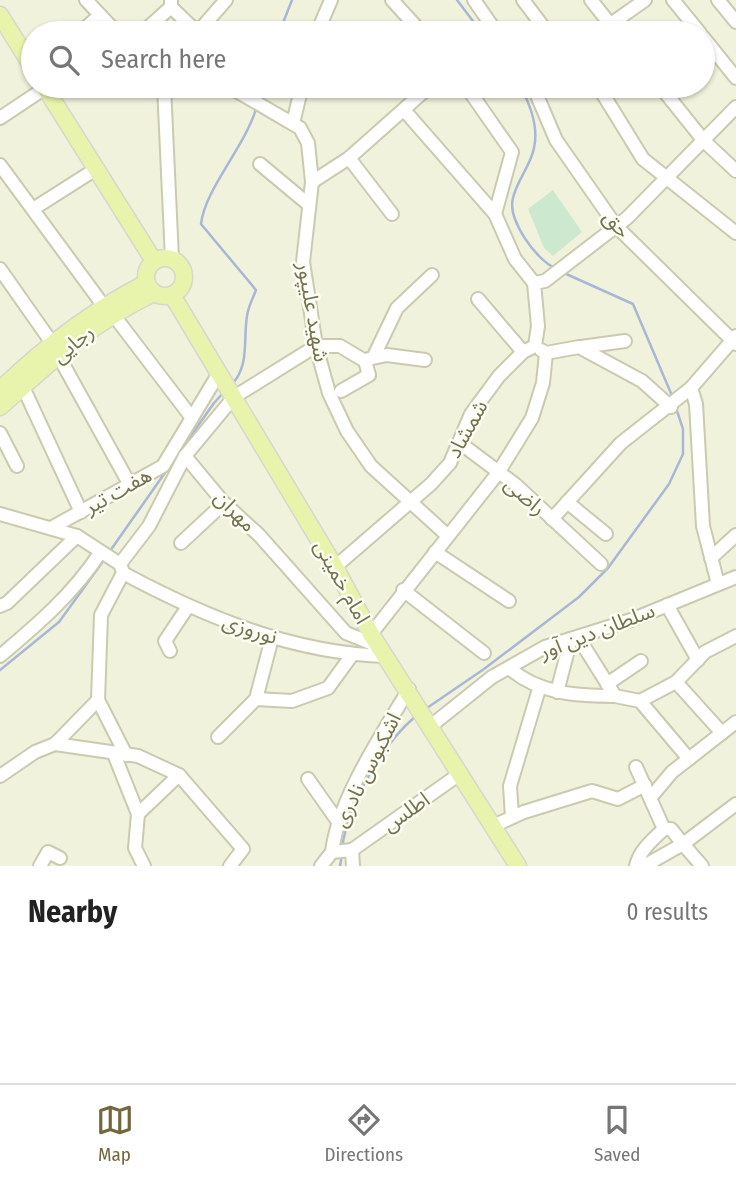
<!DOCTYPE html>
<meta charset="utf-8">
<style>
:root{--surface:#fff;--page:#f6f6f6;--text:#222;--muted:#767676;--line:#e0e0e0;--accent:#74663d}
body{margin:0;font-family:"Fira Sans Condensed","Noto Sans Arabic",sans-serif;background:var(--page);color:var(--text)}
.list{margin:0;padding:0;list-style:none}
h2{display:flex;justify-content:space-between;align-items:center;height:91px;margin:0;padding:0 28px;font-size:30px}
h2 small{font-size:23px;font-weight:400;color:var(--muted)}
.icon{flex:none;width:38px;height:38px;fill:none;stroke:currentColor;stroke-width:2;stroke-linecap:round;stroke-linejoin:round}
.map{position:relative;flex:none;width:736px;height:866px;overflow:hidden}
.search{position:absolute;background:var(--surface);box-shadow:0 2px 5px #0004;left:21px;right:21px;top:21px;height:77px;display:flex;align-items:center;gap:18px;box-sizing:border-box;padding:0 24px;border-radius:38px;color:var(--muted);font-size:26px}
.sheet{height:217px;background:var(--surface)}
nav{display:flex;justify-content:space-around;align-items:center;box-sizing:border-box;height:98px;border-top:2px solid var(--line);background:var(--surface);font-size:19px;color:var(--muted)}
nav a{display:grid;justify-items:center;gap:4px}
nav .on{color:var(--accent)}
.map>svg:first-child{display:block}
.residential{fill:#f1f2dc;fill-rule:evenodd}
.green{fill:#cce9cf}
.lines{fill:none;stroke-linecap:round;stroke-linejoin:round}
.stream{stroke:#a9b7d5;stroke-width:2.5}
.minor-casing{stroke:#cbcab0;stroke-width:16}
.major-casing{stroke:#d8d7ce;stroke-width:19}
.minor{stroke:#fff;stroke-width:12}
.major{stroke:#e8f3ac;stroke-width:16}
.labels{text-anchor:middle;stroke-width:5;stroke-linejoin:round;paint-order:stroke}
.street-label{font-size:21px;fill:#757151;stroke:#fcfef3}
</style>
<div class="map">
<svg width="736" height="866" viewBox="0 0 736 866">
<rect width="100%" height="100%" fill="#f9fbed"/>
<path class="residential" d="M0,0H736V866H0ZM33,33H703V86H33Z"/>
<polygon class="green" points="553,190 582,232 553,256 544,248 528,209"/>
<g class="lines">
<g class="stream">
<polyline points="457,0 482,33"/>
<polyline points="279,33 292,0"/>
<path d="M520,86C530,104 539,126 534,148C531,165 517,180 513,198C507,219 536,260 555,268"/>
<polyline points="259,99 263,86"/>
<polyline points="564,273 633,304 673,398"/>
<path d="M231,385C250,367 243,339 247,316C248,307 253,298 256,290L201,224C205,189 244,148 256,109"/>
<polyline points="110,551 214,403 224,392"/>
<polyline points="0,670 59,622 104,560"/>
<polyline points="427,708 484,669 579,597 608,568 669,484 683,454 683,429 676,408"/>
<path d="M342,848C348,805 382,744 416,716"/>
<polyline points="340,866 342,855"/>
</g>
<g class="minor-casing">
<g id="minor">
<polyline points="86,0 117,33"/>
<polyline points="171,0 171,7 198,33"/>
<polyline points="392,0 422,33"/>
<polyline points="474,0 497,33"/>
<polyline points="523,0 548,33"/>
<polyline points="591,0 617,33"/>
<polyline points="673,0 700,33"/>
<polyline points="718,0 736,22"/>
<polyline points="80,33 100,15"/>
<polyline points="142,33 171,7"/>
<polyline points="197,33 226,0"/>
<polyline points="317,33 331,0"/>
<polyline points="598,33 645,0"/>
<polyline points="703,37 736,78"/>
<polyline points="164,86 172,259"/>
<polyline points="228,86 300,128 308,143 312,182 303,262 316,346 329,393 347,431 371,466 448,536"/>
<polyline points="466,86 512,152 495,214"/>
<polyline points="533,86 556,140 616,226 736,344"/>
<polyline points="598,86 643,159 736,233"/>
<polyline points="660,86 704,141 736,171"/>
<polyline points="404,110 495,214 515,259 534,283"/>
<polyline points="0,118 45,88"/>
<polyline points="293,123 302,86"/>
<polyline points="349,158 392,214"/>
<polyline points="260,164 308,204"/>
<polyline points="0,165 103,305"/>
<polyline points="312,182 349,158 430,86"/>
<polyline points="33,209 96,169"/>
<polyline points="0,269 52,343"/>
<polyline points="534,283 545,281 627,218 736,107"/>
<polyline points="534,283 538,326 535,346"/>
<polyline points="478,299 523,352"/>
<polyline points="112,313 192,418"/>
<polyline points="581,347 625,341"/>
<polyline points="541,350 546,353 579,347 642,381 671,407"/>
<polyline points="58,355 130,485"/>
<polyline points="374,356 397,308 432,275"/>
<polyline points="368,359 387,355 425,360"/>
<polyline points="23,387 81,512"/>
<polyline points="691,388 696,404 703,526 718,584"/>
<polyline points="0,433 17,466"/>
<polyline points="460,443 516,485 601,564"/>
<polyline points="185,456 234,397 316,346 340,346 365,361 369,375 341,391"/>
<polyline points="567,502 606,534"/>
<polyline points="0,514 77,536 120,564 123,572"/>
<polyline points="552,519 621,443 691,388 736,336"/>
<polyline points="51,528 163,466 219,373"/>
<polyline points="181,543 224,503"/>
<polyline points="435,552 509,601"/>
<polyline points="711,558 736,535"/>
<polyline points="120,564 149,526 185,456 224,503 259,535 346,633 380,647"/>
<polyline points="335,567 431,484 450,463 471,414 499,376 523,352 535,346"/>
<path d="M123,573C205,617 292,653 386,656"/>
<polyline points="123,573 101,615 98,700 126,755"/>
<polyline points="403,590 484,653"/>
<polyline points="667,605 698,660"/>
<polyline points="0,606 7,603 77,536"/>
<polyline points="371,634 498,473 532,418 543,383 546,353"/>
<polyline points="578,637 615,696 640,701 689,759"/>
<polyline points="170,651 165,641 187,608"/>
<path d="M0,656C38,624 73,594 100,553"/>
<path d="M509,668C539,694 577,696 615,696"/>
<polyline points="676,682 722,733"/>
<polyline points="607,684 641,661"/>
<polyline points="557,692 571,639"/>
<polyline points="256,699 292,701 328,688 352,655"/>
<polyline points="640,701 676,682 705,652 736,636"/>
<polyline points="432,725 492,677 545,647 631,620 736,577"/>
<polyline points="218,737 256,699 272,638"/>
<polyline points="55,744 98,700"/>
<polyline points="114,754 138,814 135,848 144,866"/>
<polyline points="636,767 664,829"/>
<polyline points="0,776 35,752 55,744 138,756 179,775 243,849 230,866"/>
<polyline points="308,779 339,823"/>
<polyline points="651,797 672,772 736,722"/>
<polyline points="138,814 179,775"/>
<polyline points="512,817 510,786 539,689"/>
<polyline points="493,826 524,812 592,791 618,799 645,785"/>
<polyline points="352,850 353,866"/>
<path d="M332,852C338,800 382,734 409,689"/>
<polyline points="40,866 48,852 60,858"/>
<polyline points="321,866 332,852 352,850 461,773"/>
<path d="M636,866C639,851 653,839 664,829H671L683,844L644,866"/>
<polyline points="702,866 683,844 736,804"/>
</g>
</g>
<g class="major-casing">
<g id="major">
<polyline points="0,15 33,68"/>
<polyline points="44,86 154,261"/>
<circle cx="165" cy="277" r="19"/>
<polyline points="172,295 335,567 371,634 518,866"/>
<path d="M0,390C44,347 92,311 146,283"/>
<path d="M0,407C52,361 89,324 154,293"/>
</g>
</g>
<use href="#minor" class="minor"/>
<use href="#major" class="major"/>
</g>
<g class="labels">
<g class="street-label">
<text transform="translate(617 224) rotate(50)" y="7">حق</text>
<text transform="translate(313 312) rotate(80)" y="7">شهید علیپور</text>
<text transform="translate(73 344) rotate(-40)" y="7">رجایی</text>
<text transform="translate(467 429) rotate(-61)" y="7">شمشاد</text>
<text transform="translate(118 491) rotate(-29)" y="7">هفت تیر</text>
<text transform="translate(525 496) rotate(41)" y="7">راضی</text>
<text transform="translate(235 511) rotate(45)" y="7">مهران</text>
<text transform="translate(342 582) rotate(61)" y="7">امام خمینی</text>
<text transform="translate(250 629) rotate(18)" y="7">نوروزی</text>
<text transform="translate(597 631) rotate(-21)" y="7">سلطان دین آور</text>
<text transform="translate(367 770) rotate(-63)" y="7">اشکبوس نادری</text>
<text transform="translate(406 812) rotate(-35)" y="7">اطلس</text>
</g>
</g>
</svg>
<div class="search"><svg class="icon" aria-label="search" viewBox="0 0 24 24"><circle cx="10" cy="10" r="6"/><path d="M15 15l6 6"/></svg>Search here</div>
</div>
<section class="sheet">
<h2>Nearby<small>0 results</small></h2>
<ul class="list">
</ul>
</section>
<nav>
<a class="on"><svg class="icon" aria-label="map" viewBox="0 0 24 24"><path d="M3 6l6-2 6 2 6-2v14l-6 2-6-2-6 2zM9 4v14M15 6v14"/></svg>Map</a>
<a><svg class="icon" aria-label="directions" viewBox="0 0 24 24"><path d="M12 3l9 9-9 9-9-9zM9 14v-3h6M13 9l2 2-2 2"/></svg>Directions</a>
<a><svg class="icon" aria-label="saved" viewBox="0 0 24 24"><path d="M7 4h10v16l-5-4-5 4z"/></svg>Saved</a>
</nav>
